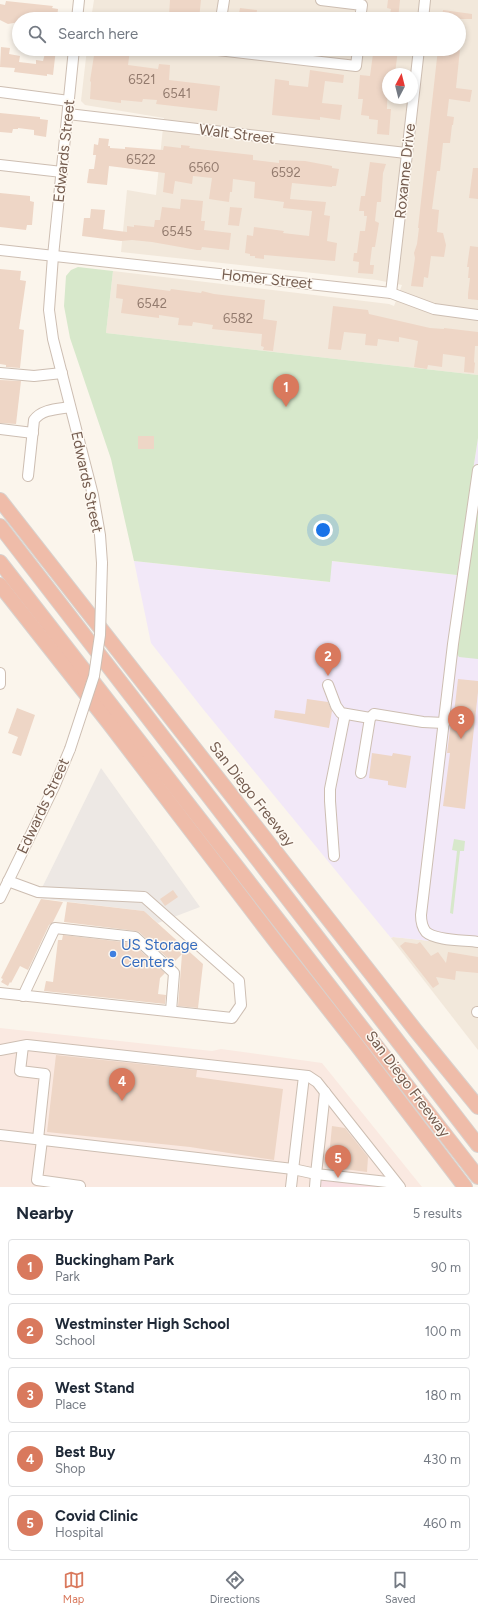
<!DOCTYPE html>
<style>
:root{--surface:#fff;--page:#f2f2f3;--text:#1f2937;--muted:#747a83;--line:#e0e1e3;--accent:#d9795d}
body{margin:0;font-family:Figtree,sans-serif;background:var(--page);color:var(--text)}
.compass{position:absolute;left:382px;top:68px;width:36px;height:36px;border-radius:50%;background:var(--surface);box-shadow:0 2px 6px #0003;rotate:7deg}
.you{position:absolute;left:323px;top:530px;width:14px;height:14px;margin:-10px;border:3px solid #fff;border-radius:50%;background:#1a73e8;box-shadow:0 0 0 6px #1a73e833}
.badge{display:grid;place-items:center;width:26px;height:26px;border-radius:50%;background:var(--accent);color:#fff;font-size:13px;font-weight:700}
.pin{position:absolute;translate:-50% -33px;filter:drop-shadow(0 1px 2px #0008)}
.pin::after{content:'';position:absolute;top:21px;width:14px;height:12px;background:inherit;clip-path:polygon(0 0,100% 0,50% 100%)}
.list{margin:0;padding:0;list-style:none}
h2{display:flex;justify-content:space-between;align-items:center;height:52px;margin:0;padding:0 16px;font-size:17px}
h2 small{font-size:13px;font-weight:400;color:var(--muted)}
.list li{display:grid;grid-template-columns:26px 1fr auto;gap:12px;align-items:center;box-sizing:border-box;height:56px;margin:0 8px 8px;padding:0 8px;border:1px solid var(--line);border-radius:4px}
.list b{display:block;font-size:15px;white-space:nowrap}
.list p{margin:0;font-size:13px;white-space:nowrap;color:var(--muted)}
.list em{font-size:13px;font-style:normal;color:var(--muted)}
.icon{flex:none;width:22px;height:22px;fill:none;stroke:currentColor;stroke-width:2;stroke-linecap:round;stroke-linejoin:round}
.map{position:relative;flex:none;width:478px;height:1187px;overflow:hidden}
.search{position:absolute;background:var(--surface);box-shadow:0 2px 6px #0003;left:12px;right:12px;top:12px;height:44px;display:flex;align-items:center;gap:10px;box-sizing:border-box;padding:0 14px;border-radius:22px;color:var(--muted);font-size:15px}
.sheet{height:372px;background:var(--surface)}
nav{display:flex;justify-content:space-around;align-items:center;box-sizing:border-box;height:56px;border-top:1px solid var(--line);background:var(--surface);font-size:11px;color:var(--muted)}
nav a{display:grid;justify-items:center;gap:2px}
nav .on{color:var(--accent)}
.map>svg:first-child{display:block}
.residential{fill:#f2e8db;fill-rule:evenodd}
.commercial{fill:#fae9e1}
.industrial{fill:#ede8e4}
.education{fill:#f2e8f8}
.medical{fill:#f8e0e3}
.green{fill:#d7e8cb}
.building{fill:#eed6c6}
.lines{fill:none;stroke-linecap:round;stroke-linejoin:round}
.minor-casing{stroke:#cdbeb2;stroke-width:12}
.highway-casing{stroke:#d8d2ce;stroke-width:16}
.minor{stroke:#fff;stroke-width:10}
.highway{stroke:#efbca9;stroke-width:14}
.minor-bridge-casing{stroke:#cdbeb2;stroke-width:12;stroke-linecap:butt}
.minor-bridge{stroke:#fff;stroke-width:10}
.shop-dot{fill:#3f7fe0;stroke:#fef9f2;stroke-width:1.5}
.labels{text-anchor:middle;stroke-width:3;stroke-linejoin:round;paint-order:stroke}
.number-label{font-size:13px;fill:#937b6e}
.street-label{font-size:15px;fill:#755d50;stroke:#fef9f2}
.shop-label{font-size:15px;fill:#366cbe;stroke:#fef9f2;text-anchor:start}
</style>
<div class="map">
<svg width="478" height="1187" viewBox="0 0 478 1187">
<rect width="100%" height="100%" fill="#fbf5ec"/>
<g class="residential">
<path d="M94,0H478V375L106,333L113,271L389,304L394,306L402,285L377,280L121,252L127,190L156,195L164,118L85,105L81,101L87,49H459V19H91ZM388,74H412V98H388Z"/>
<polygon points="393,937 478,946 478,1050 391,938"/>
</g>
<polygon class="commercial" points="0,1028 212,1051 221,1049 322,1063 422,1187 0,1187"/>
<polygon class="industrial" points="101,768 200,907 158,923 144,911 37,898"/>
<polygon class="education" points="478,438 478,946 393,937 391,938 203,709 151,643 134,561 329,582 331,561 457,575"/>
<polygon class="medical" points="322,1174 394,1187 320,1187"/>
<g class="green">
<polygon points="78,267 113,271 106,333 478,375 478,438 457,575 332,561 330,582 134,561 111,459 70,338 64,306 66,276 71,270"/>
<polygon points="478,500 478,659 459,657 456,652"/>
<polygon points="454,839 465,841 464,851 460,851 453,914 450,913 457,851 452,850"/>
</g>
<g class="building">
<polygon points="170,0 201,0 199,19 182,19 177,18 177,17 169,16"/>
<polygon points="388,0 400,0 398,19 389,19 391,9 387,8"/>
<polygon points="6,1 53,6 52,8 58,9 57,19 31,17 31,19 19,19 19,22 8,24 0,20 0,4 5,5"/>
<polygon points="240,8 257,10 256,19 238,19"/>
<polygon points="443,10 472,14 472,19 442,19"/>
<polygon points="1,47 10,48 9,54 20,56 19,62 36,64 36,60 43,61 46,49 56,49 53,75 47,74 47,76 14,72 15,68 0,67"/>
<polygon points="95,49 130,50 128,65 158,69 159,64 170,65 169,80 220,86 217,111 156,104 157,100 143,99 142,102 121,100 121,103 90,99 91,82 90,81"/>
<polygon points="383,49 398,49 395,74 388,74 387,109 391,109 389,135 377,134 378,120 369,119 369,116 361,115 363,99 358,99 360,75 370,76 373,54 382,55"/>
<polygon points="438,49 460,49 456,88 472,90 470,102 449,99 447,116 454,117 453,125 452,125 450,143 443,143 440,171 437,171 432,209 439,210 437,232 443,233 446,245 444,257 431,256 428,278 424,277 423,287 411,286 415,258 414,253 417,244 419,228 418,228"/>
<polygon points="310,70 344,75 343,83 325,81 322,103 342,105 340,120 320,117 320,120 272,115 275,79 289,81 289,85 308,87"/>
<polygon points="0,113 40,117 40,119 48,120 46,137 34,135 34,130 18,128 18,129 13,129 12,133 0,132"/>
<polygon points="99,138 109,139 108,146 110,146 110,148 125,149 125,147 163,150 164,146 181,148 181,145 190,146 189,148 253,155 253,160 279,163 279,160 305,161 332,166 332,168 339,169 336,186 332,186 332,187 292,183 290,199 326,202 324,215 330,216 327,241 337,243 335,261 264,255 264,259 255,258 255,256 250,256 250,254 245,253 247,235 253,236 254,227 284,231 283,233 309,236 312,211 283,208 284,202 254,198 255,182 233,179 232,192 230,192 229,202 209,199 212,178 193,176 192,184 175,181 173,194 163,192 165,173 109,166 107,185 87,183 89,169 94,169 96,155 93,155 94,144 98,145"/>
<polygon points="370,162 386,164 383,173 381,202 377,202 375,221 379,223 375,247 372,247 370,263 370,265 374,265 373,274 358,273 359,262 353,261 354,253 357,253 360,231 365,231 367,216 364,216 364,211 359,211 361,196 365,196"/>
<polygon points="473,168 478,168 478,199 469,198"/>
<polygon points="0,193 30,196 30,201 34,202 32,225 27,225 26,230 0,227"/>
<polygon points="181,199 203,201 201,221 205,221 204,230 231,233 229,250 202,247 201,250 197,250 152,242 132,240 121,241 82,236 84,218 90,218 91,209 105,210 103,229 127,232 127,226 134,227 134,225 154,227 155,220 160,220 162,207 180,209"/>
<polygon points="230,207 242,208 239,226 228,225"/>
<polygon points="470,246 478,247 478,300 468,299 468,294 470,278 468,278 469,267 467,267"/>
<polygon points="0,269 21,271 20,280 26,281 19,329 24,330 20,368 6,367 6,365 0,364"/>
<polygon points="117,284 170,291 171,289 201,293 202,291 214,294 265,300 263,319 277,321 273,351 263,350 264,347 261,346 262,334 212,329 213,325 193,322 192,326 178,325 179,318 159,315 159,318 121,313 123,299 116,298"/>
<polygon points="333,306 368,310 369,314 430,328 444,329 444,328 478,332 478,346 475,346 474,362 475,363 474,373 464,372 465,357 443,354 442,367 428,365 427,369 414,367 418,341 414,340 399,337 399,342 378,339 377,346 365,345 366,334 344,332 341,350 328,349"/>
<polygon points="0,380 21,381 16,424 0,423"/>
<rect x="138" y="436" width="16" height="13"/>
<polygon points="458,679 478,681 478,692 465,809 443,806 450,753 447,753 451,722 453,722"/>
<polygon points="307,699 328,702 332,711 329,728 274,718 275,710 305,714"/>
<polygon points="17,708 35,715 21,756 12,753 18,737 8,733"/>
<polygon points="372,753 392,756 393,753 411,756 406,788 388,785 388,781 369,778"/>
<polygon points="173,890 178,897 165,906 160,899"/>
<polygon points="41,899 63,902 53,922 49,925 28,970 20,966 11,983 10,982 8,986 1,982 3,979 1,978"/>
<polygon points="67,902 144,911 203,964 198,1008 178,1006 182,954 173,963 139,932 136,931 64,922"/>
<polygon points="63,935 132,943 165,973 160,978 158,994 166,995 165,1004 44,991 46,981 53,982 58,940 62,940"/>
<polygon points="405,942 417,944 420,942 431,956 438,952 446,963 448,952 478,957 478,973 456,971 455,980 436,977 439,984 433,988 400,946"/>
<polygon points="56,1055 197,1070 196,1077 283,1089 274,1160 190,1147 47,1132"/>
<polygon points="332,1126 345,1128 368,1157 367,1172 328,1167"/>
</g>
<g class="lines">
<g class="minor-casing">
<g id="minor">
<polyline points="321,0 362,5 360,19"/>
<polyline points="77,19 79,0"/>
<polyline points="221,19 224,0"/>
<polyline points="423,19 425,0"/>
<polyline points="74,49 53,256 49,310 53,339 93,495 100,535 102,563"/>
<polyline points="218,49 218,50 356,66 358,49"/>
<polyline points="0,92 69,101"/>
<polyline points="68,114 406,153"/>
<polyline points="0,165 62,172"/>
<polyline points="0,250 391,293 434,309 478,315"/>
<polyline points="391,293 419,49"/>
<polyline points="0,373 34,376 62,373"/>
<polyline points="0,429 33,433"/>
<path d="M478,470L453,644L421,915C421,921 422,927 426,932C436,941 465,940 478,942"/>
<path d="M28,476L34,420C42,409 58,409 70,407"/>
<polyline points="0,673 0,684"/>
<polyline points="328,685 336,706 341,713 370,718"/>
<polyline points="361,773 370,718 374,714 423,722 444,723"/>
<polyline points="334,856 330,801 330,789 345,714"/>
<polyline points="0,898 54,787 70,749"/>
<polyline points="0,993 232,1018 241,1005 239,981 144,897 38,892 8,881"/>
<polyline points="23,996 55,928 135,937 174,973 171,1011"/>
<polyline points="477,1012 478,1012"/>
<polyline points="23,1046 20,1071 45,1074 38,1139"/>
<polyline points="0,1050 27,1045 308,1076 317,1082 400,1187"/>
<polyline points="325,1092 316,1174 396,1183"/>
<polyline points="0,1135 293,1169 316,1174 315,1187"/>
<polyline points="42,1140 37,1180 80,1186"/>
<polyline points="291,1187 304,1076"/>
</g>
</g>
<g class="highway-casing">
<g id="highway">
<polyline points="0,500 416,1031 478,1107"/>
<polyline points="0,526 478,1145"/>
<polyline points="0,562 478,1177"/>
<polyline points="0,585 108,722 279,946 356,1044 465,1187"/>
</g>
</g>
<use href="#minor" class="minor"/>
<use href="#highway" class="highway"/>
<g class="minor-bridge-casing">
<polyline id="minor-bridge" points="70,749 94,676 100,635 102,563"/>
</g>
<use href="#minor-bridge" class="minor-bridge"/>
</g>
<circle class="shop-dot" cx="113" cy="954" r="4"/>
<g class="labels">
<g class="number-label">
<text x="142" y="84">6521</text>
<text x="177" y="98">6541</text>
<text x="141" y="164">6522</text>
<text x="204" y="172">6560</text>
<text x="286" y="177">6592</text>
<text x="177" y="236">6545</text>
<text x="152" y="308">6542</text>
<text x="238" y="323">6582</text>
</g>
<g class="street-label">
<text transform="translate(237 134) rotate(7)" y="5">Walt Street</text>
<text transform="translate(64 151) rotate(-84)" y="5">Edwards Street</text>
<text transform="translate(405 171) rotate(-84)" y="5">Roxanne Drive</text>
<text transform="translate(267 279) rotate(6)" y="5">Homer Street</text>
<text transform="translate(87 482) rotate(78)" y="5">Edwards Street</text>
<text transform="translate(252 794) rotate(52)" y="5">San Diego Freeway</text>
<text transform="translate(43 806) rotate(-65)" y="5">Edwards Street</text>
<text transform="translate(408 1084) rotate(53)" y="5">San Diego Freeway</text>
</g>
<g class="shop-label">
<text x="121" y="950">US Storage<tspan x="121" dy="17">Centers</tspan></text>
</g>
</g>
</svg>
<svg class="compass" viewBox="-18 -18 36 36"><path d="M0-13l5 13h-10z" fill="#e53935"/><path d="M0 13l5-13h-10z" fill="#747a83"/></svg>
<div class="you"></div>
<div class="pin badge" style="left:286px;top:407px">1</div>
<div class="pin badge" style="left:328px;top:676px">2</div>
<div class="pin badge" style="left:461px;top:739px">3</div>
<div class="pin badge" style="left:122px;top:1101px">4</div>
<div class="pin badge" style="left:338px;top:1178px">5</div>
<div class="search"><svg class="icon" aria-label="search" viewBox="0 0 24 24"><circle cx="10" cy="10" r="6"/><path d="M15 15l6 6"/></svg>Search here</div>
</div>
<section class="sheet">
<h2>Nearby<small>5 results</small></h2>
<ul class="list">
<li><span class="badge">1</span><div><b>Buckingham Park</b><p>Park</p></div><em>90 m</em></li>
<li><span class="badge">2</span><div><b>Westminster High School</b><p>School</p></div><em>100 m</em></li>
<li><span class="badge">3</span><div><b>West Stand</b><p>Place</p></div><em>180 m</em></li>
<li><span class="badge">4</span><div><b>Best Buy</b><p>Shop</p></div><em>430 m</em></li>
<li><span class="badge">5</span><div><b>Covid Clinic</b><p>Hospital</p></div><em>460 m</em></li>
</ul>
</section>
<nav>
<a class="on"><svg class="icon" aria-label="map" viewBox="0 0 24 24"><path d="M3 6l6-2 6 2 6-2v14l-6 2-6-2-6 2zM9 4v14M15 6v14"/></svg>Map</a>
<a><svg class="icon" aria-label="directions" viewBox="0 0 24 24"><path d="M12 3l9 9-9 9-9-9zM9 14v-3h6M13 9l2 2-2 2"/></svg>Directions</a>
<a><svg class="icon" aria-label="saved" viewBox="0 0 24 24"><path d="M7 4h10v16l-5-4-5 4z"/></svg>Saved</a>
</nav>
